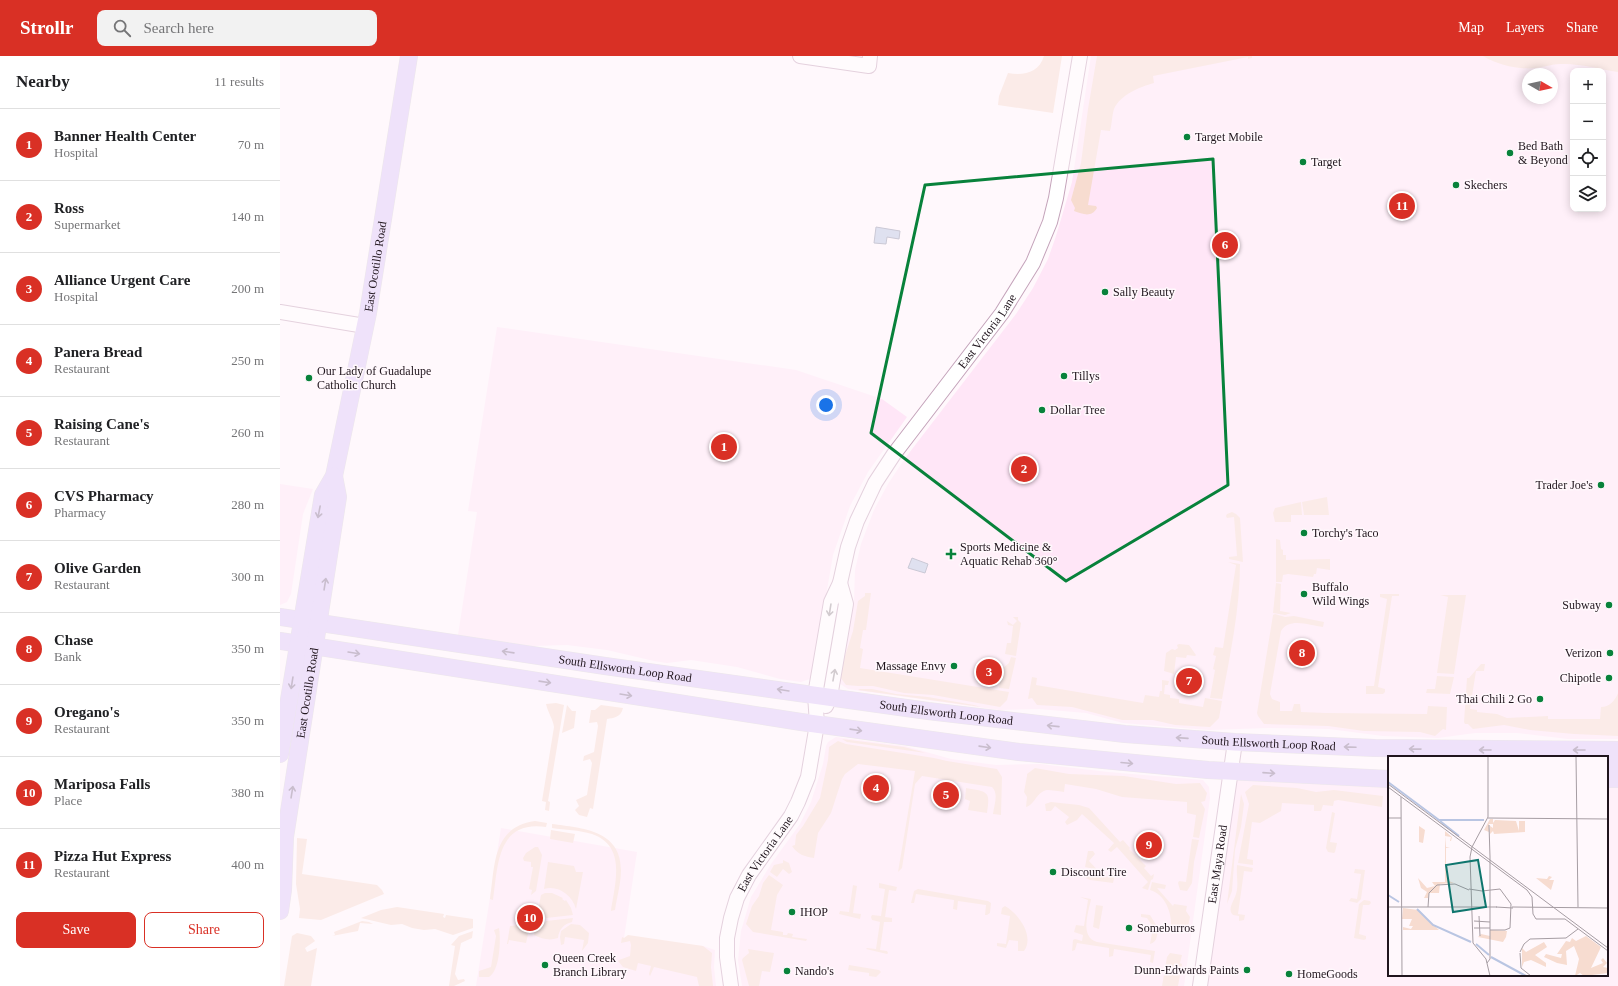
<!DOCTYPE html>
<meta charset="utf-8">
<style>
:root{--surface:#fff;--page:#f2f2f2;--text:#202124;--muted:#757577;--line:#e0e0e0;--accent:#d93025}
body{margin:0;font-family:Georgia,serif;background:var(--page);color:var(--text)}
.controls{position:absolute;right:12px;top:12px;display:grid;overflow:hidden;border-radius:8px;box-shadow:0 2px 10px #0003}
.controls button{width:36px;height:36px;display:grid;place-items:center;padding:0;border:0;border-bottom:1px solid var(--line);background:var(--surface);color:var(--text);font:20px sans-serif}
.compass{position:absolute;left:1242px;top:12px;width:36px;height:36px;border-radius:50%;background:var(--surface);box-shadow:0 2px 10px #0003;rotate:99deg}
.you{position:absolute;left:546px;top:349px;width:14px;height:14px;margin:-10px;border:3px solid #fff;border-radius:50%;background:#1a73e8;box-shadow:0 0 0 6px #1a73e833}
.badge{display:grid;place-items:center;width:26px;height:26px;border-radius:50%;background:var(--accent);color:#fff;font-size:13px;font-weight:700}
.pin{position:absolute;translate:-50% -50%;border:2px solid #fff;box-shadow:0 1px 4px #0006}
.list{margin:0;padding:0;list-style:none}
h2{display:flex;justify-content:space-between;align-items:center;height:52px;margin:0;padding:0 16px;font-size:17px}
h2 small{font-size:13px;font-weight:400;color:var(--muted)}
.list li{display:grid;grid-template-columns:26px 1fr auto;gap:12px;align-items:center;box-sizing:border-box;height:72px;padding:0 16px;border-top:1px solid var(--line)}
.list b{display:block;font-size:15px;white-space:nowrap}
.list p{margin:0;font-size:13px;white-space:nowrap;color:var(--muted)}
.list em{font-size:13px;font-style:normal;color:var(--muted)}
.actions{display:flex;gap:8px;padding:12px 16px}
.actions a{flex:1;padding:9px 0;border:1px solid var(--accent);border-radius:8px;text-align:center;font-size:14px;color:var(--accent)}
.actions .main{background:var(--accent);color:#fff}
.icon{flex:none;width:22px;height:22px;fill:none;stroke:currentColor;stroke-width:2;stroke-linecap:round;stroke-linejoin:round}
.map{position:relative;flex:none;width:1338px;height:930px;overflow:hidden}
header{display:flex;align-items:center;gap:24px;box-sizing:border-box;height:56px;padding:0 20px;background:var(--accent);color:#fff}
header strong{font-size:19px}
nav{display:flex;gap:22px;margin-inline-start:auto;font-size:14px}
.search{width:280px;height:36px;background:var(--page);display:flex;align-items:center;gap:10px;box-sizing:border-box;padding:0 14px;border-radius:8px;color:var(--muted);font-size:15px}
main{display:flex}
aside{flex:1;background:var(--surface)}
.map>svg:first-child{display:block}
.built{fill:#ffe6f7;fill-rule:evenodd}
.green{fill:#f7dcd0}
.water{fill:#b9c5e2;stroke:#8b90a7}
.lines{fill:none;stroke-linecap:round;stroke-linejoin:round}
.minor-casing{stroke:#c4a3ba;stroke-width:16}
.major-casing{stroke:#d7d5d6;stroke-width:18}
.minor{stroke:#fff;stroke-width:14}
.major{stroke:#dbc7f8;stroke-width:17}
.oneway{stroke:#877795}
.oneway2{stroke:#9b9699}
.marked{fill:none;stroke:#08823b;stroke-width:3;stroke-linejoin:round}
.poi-dot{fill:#08823b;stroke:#fff8fc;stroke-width:1.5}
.labels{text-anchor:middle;stroke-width:3;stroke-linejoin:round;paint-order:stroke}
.poi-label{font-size:12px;fill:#20151d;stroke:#fff8fc;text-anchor:start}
.street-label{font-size:12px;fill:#20151d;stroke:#fff8fc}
.inset-river{fill:none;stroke:#b9c5e2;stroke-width:2}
.inset-road{fill:none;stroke:#a69da3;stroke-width:1}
.view{fill:#0f766e;fill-opacity:0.15;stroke:#0f766e;stroke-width:2}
.inset-edge{fill:none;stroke:#20151d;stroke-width:2}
</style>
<header>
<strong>Strollr</strong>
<div class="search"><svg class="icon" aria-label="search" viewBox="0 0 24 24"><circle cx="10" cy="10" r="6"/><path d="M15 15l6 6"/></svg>Search here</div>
<nav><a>Map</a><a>Layers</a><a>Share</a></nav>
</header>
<main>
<aside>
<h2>Nearby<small>11 results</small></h2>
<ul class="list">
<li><span class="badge">1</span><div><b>Banner Health Center</b><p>Hospital</p></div><em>70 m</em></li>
<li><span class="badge">2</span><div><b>Ross</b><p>Supermarket</p></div><em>140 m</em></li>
<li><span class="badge">3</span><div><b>Alliance Urgent Care</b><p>Hospital</p></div><em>200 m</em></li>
<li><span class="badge">4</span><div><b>Panera Bread</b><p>Restaurant</p></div><em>250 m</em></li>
<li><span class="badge">5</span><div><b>Raising Cane's</b><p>Restaurant</p></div><em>260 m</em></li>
<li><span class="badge">6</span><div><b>CVS Pharmacy</b><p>Pharmacy</p></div><em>280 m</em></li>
<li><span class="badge">7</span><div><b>Olive Garden</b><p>Restaurant</p></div><em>300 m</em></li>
<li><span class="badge">8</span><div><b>Chase</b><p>Bank</p></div><em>350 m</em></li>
<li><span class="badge">9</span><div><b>Oregano's</b><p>Restaurant</p></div><em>350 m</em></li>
<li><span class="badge">10</span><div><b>Mariposa Falls</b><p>Place</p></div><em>380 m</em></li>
<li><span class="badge">11</span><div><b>Pizza Hut Express</b><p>Restaurant</p></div><em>400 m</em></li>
</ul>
<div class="actions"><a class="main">Save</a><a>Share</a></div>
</aside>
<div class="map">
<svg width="1338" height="930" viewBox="0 0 1338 930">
<rect width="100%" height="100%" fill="#fff8fc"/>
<g class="built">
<path d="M811,0H1338V683H1288L1237,677H1195L1158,682L1103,680L1049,673L988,672L929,674L891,671L843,667L806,657L759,653L719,654L568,633L559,627L557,612L569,575L574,546L575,514L581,488L594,454L608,428L626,401L736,258L753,232L768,203L776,180L792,126ZM1293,15H1323V153H1293ZM1248,18H1272V42H1248Z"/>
<polygon points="217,271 516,314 602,343 627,361 588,416 570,450 553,499 532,621 530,623 521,626 500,623 457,611 411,604 387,607 374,605 327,594 287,589 252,590 178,579 197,456 188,455"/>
<polygon points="0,428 33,433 23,458 11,538 7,546 0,549"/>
<polygon points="556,681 625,690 671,703 716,709 760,708 828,716 923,724 929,731 930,742 904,930 462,930 458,904 461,875 471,841 491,808 520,768 531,746 543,708 546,690 548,686"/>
<polygon points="950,715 1109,723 1109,919 1327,919 1327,723 1338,723 1338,930 919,930"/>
<polygon points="221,772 357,796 344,882 423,890 435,894 434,911 436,930 196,930"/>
</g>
<g class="green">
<path d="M764,0H782L773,57L718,49L719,40L728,17C743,20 759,17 764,0Z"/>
<path d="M817,0H974H972V2L968,3V1L873,20L874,27C860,31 841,38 834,53C832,59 832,68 830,75L821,74L808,149L816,150L817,152C811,162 803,158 794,155L795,152L791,144L801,107L808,53Z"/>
<path d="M1203,0H1338V16C1319,13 1299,7 1280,8C1272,8 1264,11 1256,12C1238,14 1218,9 1203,0Z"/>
<polygon points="1047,441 1049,459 1024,459 1022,446"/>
<polygon points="1021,446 1022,459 1011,459 1011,466 995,466 993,457 995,452"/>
<polygon points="952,456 956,458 960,462 963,506 949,503 949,501 957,500 954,461 947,462 946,460 947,458"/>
<polygon points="996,483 1000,484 1001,493 1003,494 1003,499 1006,499 1006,504 1050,503 1050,514 1037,512 1036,518 1034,518 1033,521 1008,518 1003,519 1002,526 996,526"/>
<path d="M948,506L960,508C960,553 950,599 942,643L930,642L935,614L933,613L936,600L933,599L935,591L943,592L956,509Z"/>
<polygon points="996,527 1001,528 1000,555 1011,557 1005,559 993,557"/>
<polygon points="585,537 591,537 586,574 583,574 580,592 583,593 580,612 729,636 727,644 720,651 653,639 624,637 593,630 578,630 566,629 560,621 561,612 573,575 578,545 585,540"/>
<polygon points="1100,538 1119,538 1119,540 1112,540 1098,631 1105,633 1105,636 1103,638 1086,638 1086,630 1094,630 1107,543 1100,541"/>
<polygon points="1160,539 1186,539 1174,618 1157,617 1168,541"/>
<path d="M995,558L1005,561L1014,560L1044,566L1043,571C1029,569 1009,561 1001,575L990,638L992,643L1000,646V655H1012L1014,648H1020L1021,656L1046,657L1147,658L1148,650L1167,651L1166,674L1163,673L1155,680L1140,676L1084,675L1048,670L984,668L978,660L977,657L993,559Z"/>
<polygon points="733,561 738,561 738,564 741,567 736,600 725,598 727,587 731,587 733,570 728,569 727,565 733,569 737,565"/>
<polygon points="899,588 909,589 916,599 915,600 907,599 906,602 896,601 894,618 884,615 886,597 892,593 895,594 898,592 897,589"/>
<polygon points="731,601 736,602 729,633 719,632 723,612 729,607"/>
<path d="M1201,608H1205L1204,615H1196L1190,653L1197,654V656L1217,658L1227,662L1268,660V663H1320L1321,651C1329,651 1335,645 1338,637V680L1294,678L1250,674L1224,669L1193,673L1188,668H1185L1184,666L1187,622H1189Z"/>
<polygon points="1157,620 1174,621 1170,638 1146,637 1147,633 1155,633"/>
<polygon points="752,621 757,622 756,629 863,647 865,639 879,641 880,635 882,635 882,624 889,625 888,629 885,629 884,638 890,639 890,642 899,643 899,647 923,651 925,642 942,645 939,662 930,671 895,669 873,664 842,664 792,651 757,649 752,642 748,643"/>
<polygon points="580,633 592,633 616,638 648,641 694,649 701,651 578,634"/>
<path d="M276,647L284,649L268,745L270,746L269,755L265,754L266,746L262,745L274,671C273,663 268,657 266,648Z"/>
<polygon points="287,649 292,655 296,655 294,672 282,677"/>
<path d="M321,649L343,652C341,661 334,662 327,663L313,753L310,752L307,761L299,759L295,754L299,750L296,744L307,739L312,707L310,703L303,705L304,700L314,696L318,670L317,666L309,667L311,654H315Z"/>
<polygon points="562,683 624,691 646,697 567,686"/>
<path d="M558,685L566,688L654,702L667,705L717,713L722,721L721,759L713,758C714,749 719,738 712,731L642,720L635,728L622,812L618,816L635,715L578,708L565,718L562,723L551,757L538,777L534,802C525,801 517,798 512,790L515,789L516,779L523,770L540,742L548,704L549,691Z"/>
<path d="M755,712L789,718L844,720L896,728L920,727L927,737L925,745L921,746L925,753L919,782L913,781L916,759L907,757V746L842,741L816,733L785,728L784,736C778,735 772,734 767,734C756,736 755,749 746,751L747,741L744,736L747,720V718Z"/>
<polygon points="973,729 1017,732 1036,736 1054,734 1103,740 1102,751 1058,744 1054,745 1053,750 1043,749 1041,755 1034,755 1034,749 1002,747 1001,755 980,767 972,766 967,803 973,804 973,809 958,807 969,748 965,736"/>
<path d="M686,732C707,736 711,734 707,757L688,754L690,745L685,743Z"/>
<polygon points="961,738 964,748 961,771 955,794 952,835 947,848"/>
<polygon points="771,746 799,749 809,752 840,786 843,784 850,792 849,793 866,810 864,812 871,820 874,818 873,823 871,824 868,834 862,832 868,826 837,791 831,796 828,794 834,787 802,758 797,764 787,769 785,766 789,761 775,750 771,755 766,755 765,748"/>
<polygon points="1052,756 1055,757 1050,786 1057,787 1055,796 1054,797 1048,796 1046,792"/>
<path d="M255,765L267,767L266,771C217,764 218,809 213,844L210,843C215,810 212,771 255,765Z"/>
<path d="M272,768C302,772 341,774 341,814C341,827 337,841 335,854L331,855C335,828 347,790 312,778C299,774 285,774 272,772Z"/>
<polygon points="271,774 295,778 293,787 270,783"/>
<polygon points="17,782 27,783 22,818 97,829 102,834 104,838 41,864 19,862 20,853 16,828"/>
<polygon points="912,783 919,784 914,806 912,827 907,835 900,834 898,827 899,825 906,826"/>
<polygon points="255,791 258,791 262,799 256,835 251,839 252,834 249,833 253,811 251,811 251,806 244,805 243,802 246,797"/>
<polygon points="808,795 813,795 815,798 809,805 825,822 832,816 835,818 833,827 810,824 806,822 804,817 813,818 814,813 805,811"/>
<polygon points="503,804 509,807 512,816 509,818 503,813 497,821 490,816 494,809 503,807"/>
<path d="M268,806L294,810L296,816H303L296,853C292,839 278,829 264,833Z"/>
<path d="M957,809L973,812L972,816L964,815L958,858L965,859L964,864L959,865V860L953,859C947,853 954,845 956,838C959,829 956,819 957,809Z"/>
<polygon points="1075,813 1085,814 1081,843 1077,847 1069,845 1071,842 1077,843 1081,818 1074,817"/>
<polygon points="489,819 503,829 497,839 491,874 503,876 503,879 507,879 508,877 513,878 512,881 527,883 526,885 473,876 466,868 472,850 479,840 483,827"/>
<path d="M872,826L886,829L885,833L877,832L893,850L894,848L907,850L906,855L910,861L908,870L905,872L891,871C892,857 885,838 870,834Z"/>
<polygon points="599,827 617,831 616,835 609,834 605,861 612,862 612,866 604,866 600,894 607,895 608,897 607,898 586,893 587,892 596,893 600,866 592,864 591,861 592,859 601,860 605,833 599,832"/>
<polygon points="573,829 577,830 573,857 581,858 580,863 559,858 560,855 569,856"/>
<polygon points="638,833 708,845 711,847 710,857 707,859 705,859 706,849 678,845 677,854 673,853 674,844 636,838 634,847 631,847 634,835"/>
<polygon points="265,837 272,837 283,842 282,843 285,845 286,844 291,852 293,859 266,862 264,858 258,855 261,839"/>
<path d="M800,841L811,843C809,855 799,881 817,886L875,895L873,907L870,906L871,899L834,893L833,900L829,901V892L797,887L795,894L792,895L793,884L795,883L802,885L803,879L794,876L796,869L804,870L808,844Z"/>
<polygon points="1084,844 1090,845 1091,847 1089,849 1083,849 1079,878 1086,880 1086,883 1084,884 1074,882 1079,848"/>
<polygon points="816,849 823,850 819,873 813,871"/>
<path d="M725,850C738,857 755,880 744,895H738V885L729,884L726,892L717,890V887L726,888L730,860L721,858L722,852Z"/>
<polygon points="117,851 164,858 163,861 165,862 166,859 193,863 193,872 173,879 155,873 144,874 132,872 122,868 111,869 81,862 101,854"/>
<path d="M861,858L870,859L878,872C877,878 878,886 870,888L873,871L867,862L861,861Z"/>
<path d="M293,862L292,866C284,868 279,873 278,882C270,885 262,883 254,879L256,871H262L266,865Z"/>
<polygon points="82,865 89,866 93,868 80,867 78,875 52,880 55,879 54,876"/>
<polygon points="291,868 300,869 309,877 308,887 302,895 304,884 285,881 284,888 281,889 280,881 281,875"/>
<polygon points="242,869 248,878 246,887 229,884 228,888 227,888 230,870"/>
<path d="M219,872C221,883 220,915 209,921H199V915L211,911L216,880L214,874Z"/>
<polygon points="193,875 192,882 181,887 175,918 178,924 184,923 185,925 174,930 169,930 175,890 171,889 179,880"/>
<polygon points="17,877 31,880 35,885 25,892 27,896 37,892 31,930 4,930 12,880"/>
<polygon points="348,879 423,890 432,897 431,911 433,930 419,930 417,921 374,911 370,920 369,918 371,910 358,907 356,915 343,911 338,905 339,904 350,900 351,889 350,885 341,887 342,881 344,882"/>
<polygon points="468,893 494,897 490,916 482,915 479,930 469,930 462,904 463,902 469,897"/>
<polygon points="890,897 902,899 900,907 902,908 898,930 882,930 887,901"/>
<polygon points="569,909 599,914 601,916 596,921 589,920 589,917 568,914"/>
</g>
<g class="water">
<polygon points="596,171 620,175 619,183 607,181 606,188 594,187"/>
<polygon points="632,502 648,508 645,517 628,512"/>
</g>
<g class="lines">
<g class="minor-casing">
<g id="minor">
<polyline points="520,0 589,10 590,0"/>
<polyline points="0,256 85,270"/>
<polyline points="546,650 550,641 566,548 560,527"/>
<path id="s1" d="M451,930L447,901V882L451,862L457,842L469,819L511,760L518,746L528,721L537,668L535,639L551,546L560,527L568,491L577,465L595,427L614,398L722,257L753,207L770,166L776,142L800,0"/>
<path id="s2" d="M920,930L955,686"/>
</g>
</g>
<g class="major-casing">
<g id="major">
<path id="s3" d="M0,561L325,610L648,655L845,678L955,686L1095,692L1338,694"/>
<polyline points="0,585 521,666 739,696 928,714 1109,723"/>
<path id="s4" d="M0,698L43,439L54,420L88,257L129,0"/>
<polyline points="1327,709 1338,708"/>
<polyline points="1327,723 1338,723"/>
<path id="s5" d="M0,855L3,834L5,781L58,441L54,420"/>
</g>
</g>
<use href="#minor" class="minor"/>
<use href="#major" class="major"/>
</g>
<defs><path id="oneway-shaft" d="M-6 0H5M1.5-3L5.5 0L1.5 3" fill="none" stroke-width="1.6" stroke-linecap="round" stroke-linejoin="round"/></defs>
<g class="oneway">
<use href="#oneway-shaft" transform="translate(39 456) rotate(101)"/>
<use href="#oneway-shaft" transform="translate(45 528) rotate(-81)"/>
<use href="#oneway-shaft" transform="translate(228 596) rotate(-172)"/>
<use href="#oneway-shaft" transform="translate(74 597) rotate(9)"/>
<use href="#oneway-shaft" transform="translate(265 626) rotate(8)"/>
<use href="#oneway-shaft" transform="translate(12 627) rotate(99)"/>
<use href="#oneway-shaft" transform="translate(503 634) rotate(-171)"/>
<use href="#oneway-shaft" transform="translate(346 639) rotate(9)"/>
<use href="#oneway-shaft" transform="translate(773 670) rotate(-174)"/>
<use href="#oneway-shaft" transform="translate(576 674) rotate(8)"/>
<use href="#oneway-shaft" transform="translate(902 682) rotate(-176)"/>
<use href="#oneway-shaft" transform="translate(705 691) rotate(8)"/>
<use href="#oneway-shaft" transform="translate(1070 691) rotate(-178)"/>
<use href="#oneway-shaft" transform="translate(1135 693) rotate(-179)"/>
<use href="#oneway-shaft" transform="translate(1205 694) rotate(-180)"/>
<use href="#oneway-shaft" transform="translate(1299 694) rotate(180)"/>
<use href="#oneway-shaft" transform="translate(847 707) rotate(5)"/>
<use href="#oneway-shaft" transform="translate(989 717) rotate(4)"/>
<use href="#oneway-shaft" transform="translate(12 736) rotate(-81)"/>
</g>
<g class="oneway2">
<use href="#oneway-shaft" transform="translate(550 554) rotate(99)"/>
<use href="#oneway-shaft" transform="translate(554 619) rotate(-80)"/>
</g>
<path d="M0 0H1338V930H0ZM933,103L948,429L786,525L591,377L645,129Z" fill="#fff8fc" fill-opacity=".55" fill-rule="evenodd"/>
<path class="marked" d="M933,103L948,429L786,525L591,377L645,129Z"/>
<g class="poi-dot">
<circle cx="907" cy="81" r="4"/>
<circle cx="1230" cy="97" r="4"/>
<circle cx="1023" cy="106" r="4"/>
<circle cx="1176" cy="129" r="4"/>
<circle cx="825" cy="236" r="4"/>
<circle cx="784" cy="320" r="4"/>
<circle cx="29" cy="322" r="4"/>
<circle cx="762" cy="354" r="4"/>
<circle cx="1321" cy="429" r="4"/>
<circle cx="1024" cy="477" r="4"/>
<path d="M669 492h4v4h4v4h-4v4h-4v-4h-4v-4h4z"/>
<circle cx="1024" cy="538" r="4"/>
<circle cx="1329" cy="549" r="4"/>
<circle cx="1330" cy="597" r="4"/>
<circle cx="674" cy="610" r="4"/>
<circle cx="1329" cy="622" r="4"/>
<circle cx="1260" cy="643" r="4"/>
<circle cx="773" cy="816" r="4"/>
<circle cx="512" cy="856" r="4"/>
<circle cx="849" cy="872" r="4"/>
<circle cx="265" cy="909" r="4"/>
<circle cx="967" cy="914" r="4"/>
<circle cx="507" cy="915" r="4"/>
<circle cx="1009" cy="918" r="4"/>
</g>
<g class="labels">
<g class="poi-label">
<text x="915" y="85">Target Mobile</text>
<text x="1238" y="94">Bed Bath<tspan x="1238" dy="14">&amp; Beyond</tspan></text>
<text x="1031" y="110">Target</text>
<text x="1184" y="133">Skechers</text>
<text x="833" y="240">Sally Beauty</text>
<text x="37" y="319">Our Lady of Guadalupe<tspan x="37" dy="14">Catholic Church</tspan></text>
<text x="792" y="324">Tillys</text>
<text x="770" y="358">Dollar Tree</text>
<text x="1313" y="433" text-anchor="end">Trader Joe's</text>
<text x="1032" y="481">Torchy's Taco</text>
<text x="680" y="495">Sports Medicine &amp;<tspan x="680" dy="14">Aquatic Rehab 360°</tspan></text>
<text x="1032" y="535">Buffalo<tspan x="1032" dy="14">Wild Wings</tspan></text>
<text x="1321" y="553" text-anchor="end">Subway</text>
<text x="1322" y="601" text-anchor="end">Verizon</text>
<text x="666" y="614" text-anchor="end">Massage Envy</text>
<text x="1321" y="626" text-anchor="end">Chipotle</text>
<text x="1252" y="647" text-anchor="end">Thai Chili 2 Go</text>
<text x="781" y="820">Discount Tire</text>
<text x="520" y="860">IHOP</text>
<text x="857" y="876">Someburros</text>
<text x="273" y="906">Queen Creek<tspan x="273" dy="14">Branch Library</tspan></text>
<text x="959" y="918" text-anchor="end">Dunn-Edwards Paints</text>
<text x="515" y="919">Nando's</text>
<text x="1017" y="922">HomeGoods</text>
</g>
<g class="street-label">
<text dy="4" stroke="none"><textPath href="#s4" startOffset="498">East Ocotillo Road</textPath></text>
<text dy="4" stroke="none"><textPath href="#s1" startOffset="724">East Victoria Lane</textPath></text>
<text dy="4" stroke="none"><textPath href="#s3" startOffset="349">South Ellsworth Loop Road</textPath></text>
<text dy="4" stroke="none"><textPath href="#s5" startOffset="220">East Ocotillo Road</textPath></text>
<text dy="4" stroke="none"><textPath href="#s3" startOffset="673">South Ellsworth Loop Road</textPath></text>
<text dy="4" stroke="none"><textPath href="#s3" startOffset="997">South Ellsworth Loop Road</textPath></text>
<text dy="4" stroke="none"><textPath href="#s1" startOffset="142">East Victoria Lane</textPath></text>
<text dy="4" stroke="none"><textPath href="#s2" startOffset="123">East Maya Road</textPath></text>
</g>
</g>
<g transform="translate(1108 700)">
<rect width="220" height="220" fill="#fff8fc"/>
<path d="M102,63H105V67L107,64L128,65L131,75V65H137V76L106,78L105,75L102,78V70L105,72V68H101V76L96,74ZM31,70L37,74L35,87L31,86ZM57,75L64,81L63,85H62L63,81L57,80L58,91L62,92H58V115L61,125L66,127L52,128L51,137H41L40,142H36L39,136L33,132L30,122L39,132L47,130L44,126H57ZM161,120L164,121L161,124H166L163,134L148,122L159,123ZM15,152L30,154L51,174H15V171L23,173L25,170H21L24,163H14ZM102,174L119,175L118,181L115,186L90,181L93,178L102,180ZM198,180L213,191L203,212L215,207L213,204L215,202L219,207L215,211L220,212V217L196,220L192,217L187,220L191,203L186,190L178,195L179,209L169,207L156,201L158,198L173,202L174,198H169L178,185L182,186L184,182L188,185ZM156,186L159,191L147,199L158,207V211L143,204L136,206L134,211V192L138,196Z" fill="#f7dcd0"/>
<path class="inset-river" d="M0,26L51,64H96M52,65L71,80M0,139L11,146M29,153L45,169L83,186M88,188L101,199M103,201L138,220"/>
<path class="inset-road" d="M100,0V61L84,91L82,101L85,187L98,203L102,220M188,0L190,151M0,28L220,192M0,31L139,134L144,141L145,158L148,163H177L220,195M13,41L14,220M0,62H13M100,62L220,63M101,69L102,101M81,133L94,135L112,133L123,148L122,172L117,174H102M0,151H109M40,151L41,137L49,129L67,128L81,134M108,151L125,152M124,151L220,152M91,160L92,180M86,165L102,166M86,172H102M132,196L136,188L142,183L178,182L190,173M132,197L133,212L143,220M99,207L102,203V101"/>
<path class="view" d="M90,104L98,151L65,156L58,109Z"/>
<rect width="220" height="220" class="inset-edge"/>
</g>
</svg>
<div class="controls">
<button>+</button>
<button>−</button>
<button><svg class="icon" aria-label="locate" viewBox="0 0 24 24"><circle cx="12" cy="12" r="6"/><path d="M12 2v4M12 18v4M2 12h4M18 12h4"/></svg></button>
<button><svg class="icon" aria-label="layers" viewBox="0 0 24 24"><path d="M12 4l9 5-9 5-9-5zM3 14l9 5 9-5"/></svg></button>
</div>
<svg class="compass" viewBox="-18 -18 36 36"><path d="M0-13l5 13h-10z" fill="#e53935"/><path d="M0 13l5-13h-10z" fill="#757577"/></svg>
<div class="you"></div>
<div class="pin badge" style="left:444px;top:391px">1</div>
<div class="pin badge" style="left:744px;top:413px">2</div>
<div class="pin badge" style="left:709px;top:616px">3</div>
<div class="pin badge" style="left:596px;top:732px">4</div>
<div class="pin badge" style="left:666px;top:739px">5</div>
<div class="pin badge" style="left:945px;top:189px">6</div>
<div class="pin badge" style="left:909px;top:625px">7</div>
<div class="pin badge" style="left:1022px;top:597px">8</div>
<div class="pin badge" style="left:869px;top:789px">9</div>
<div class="pin badge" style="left:250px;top:862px">10</div>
<div class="pin badge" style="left:1122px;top:150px">11</div>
</div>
</main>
